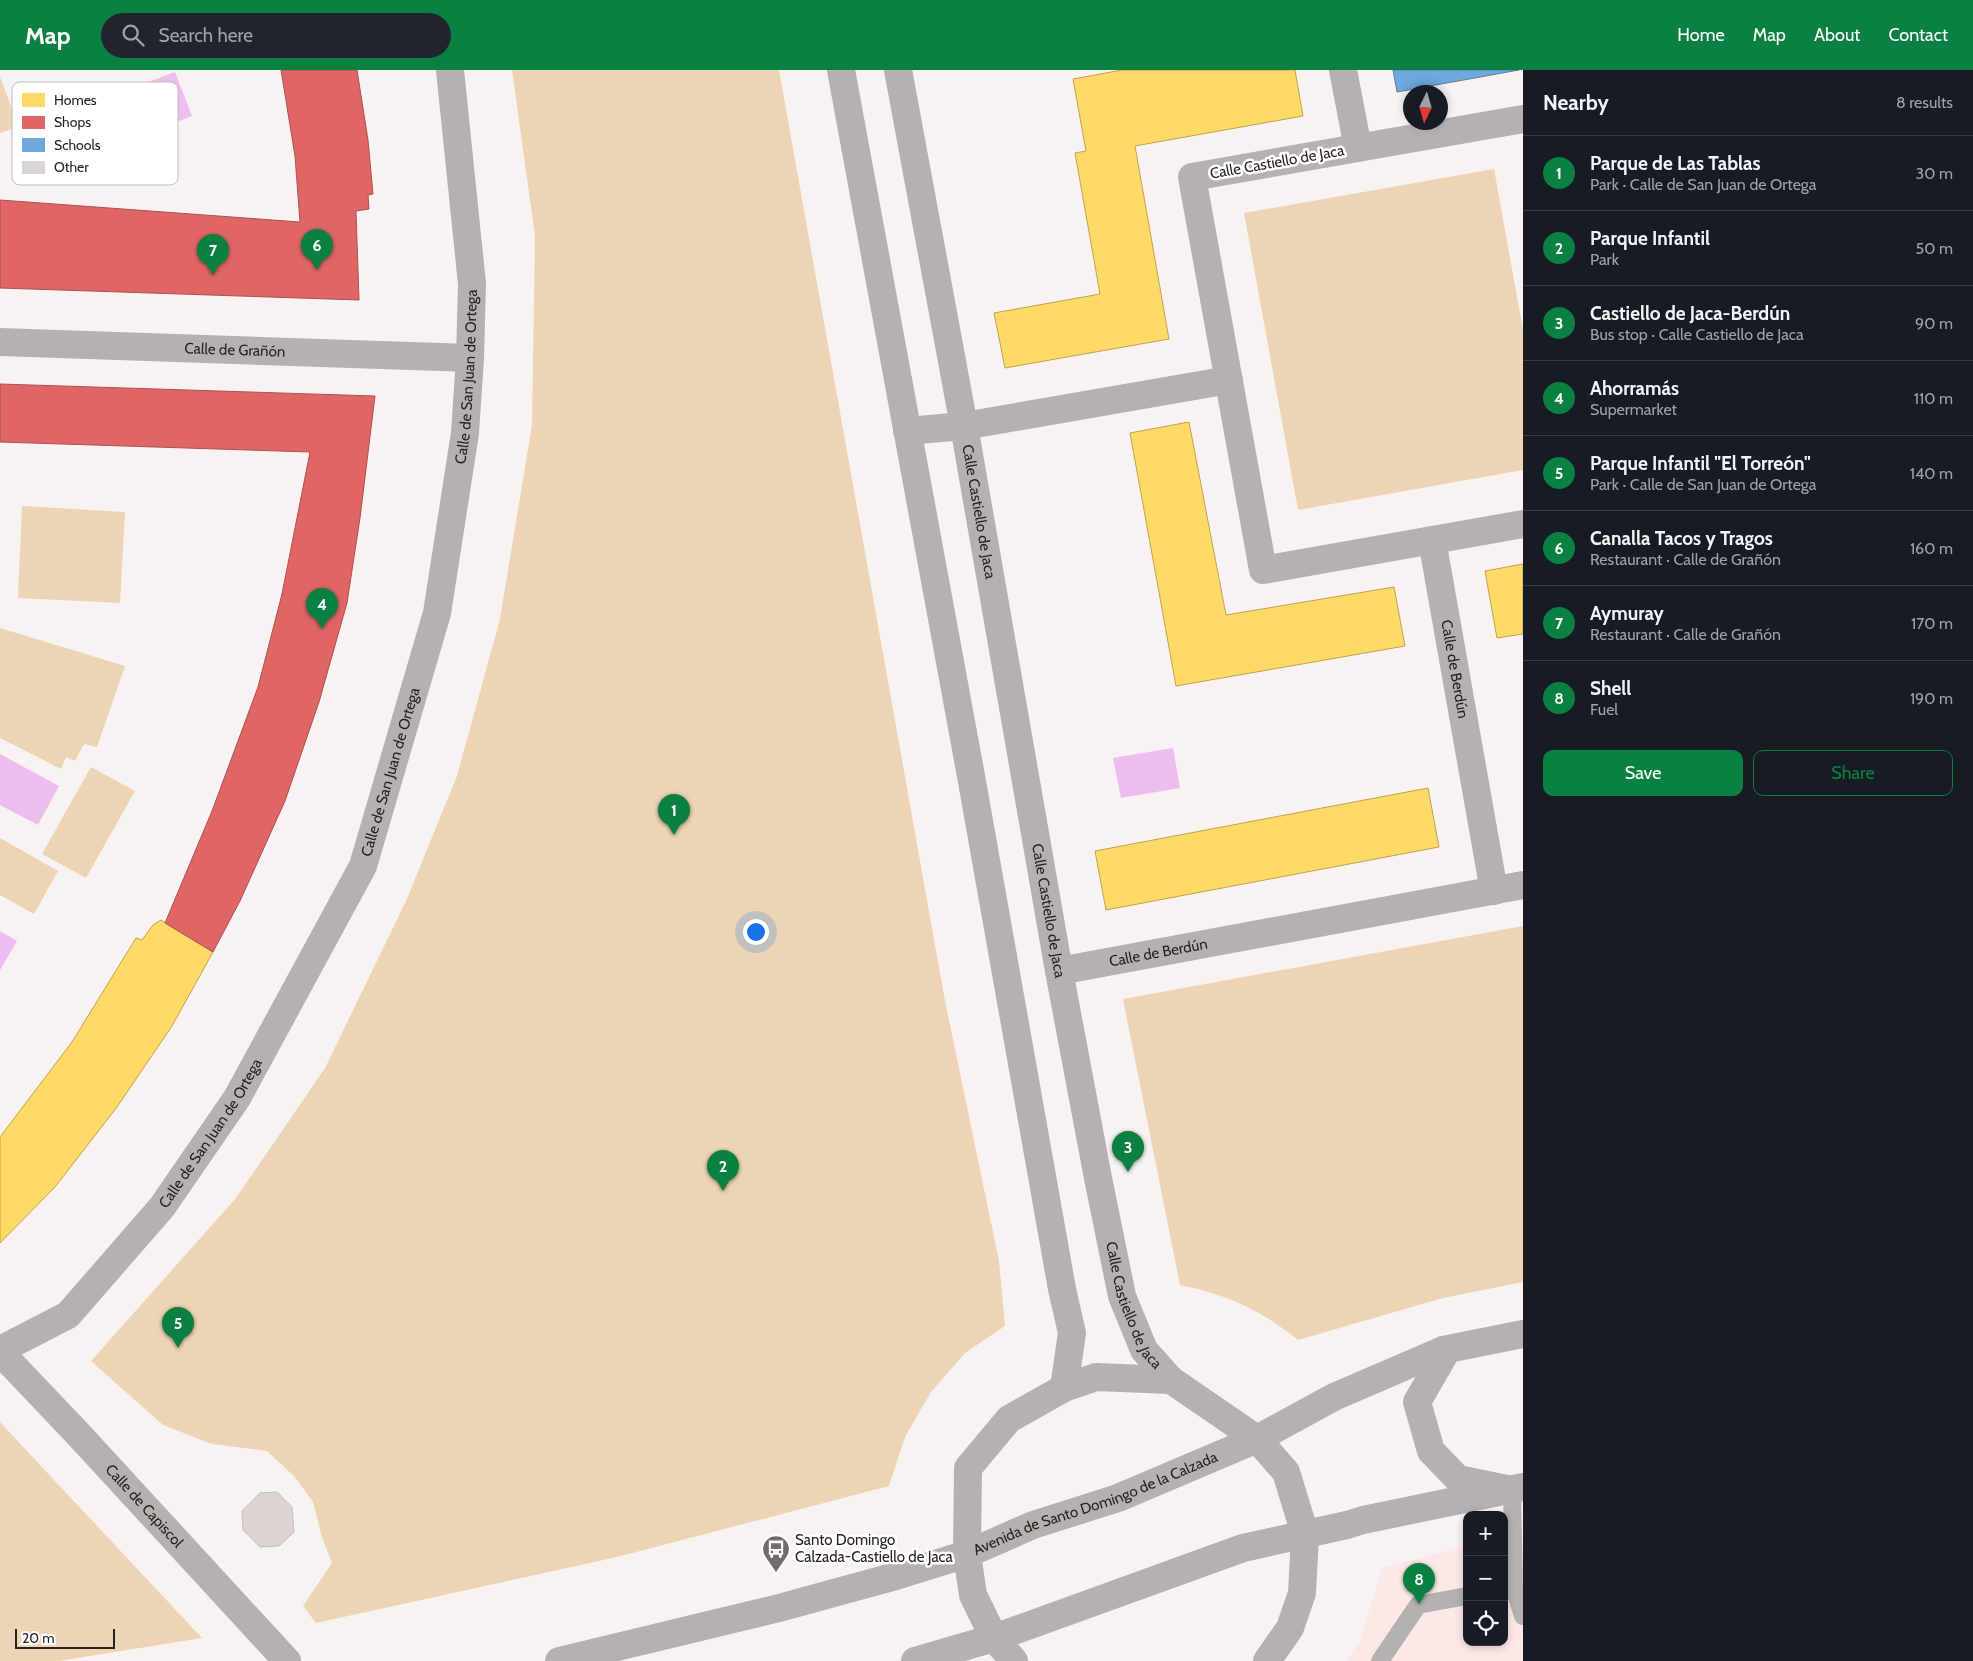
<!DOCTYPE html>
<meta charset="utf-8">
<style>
:root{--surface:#171b24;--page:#20242c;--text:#f1f3f6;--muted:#9ea1a6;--line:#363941;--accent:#0b8043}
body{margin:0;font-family:Cabin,sans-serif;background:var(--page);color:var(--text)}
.controls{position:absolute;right:15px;bottom:15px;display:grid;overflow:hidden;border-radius:10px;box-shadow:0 2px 8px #0003}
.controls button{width:45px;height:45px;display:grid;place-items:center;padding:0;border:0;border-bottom:1px solid var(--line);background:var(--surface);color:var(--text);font:25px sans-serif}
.compass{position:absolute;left:1403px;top:15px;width:45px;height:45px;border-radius:50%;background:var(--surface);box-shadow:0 2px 8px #0003;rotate:185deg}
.scale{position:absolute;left:15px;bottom:12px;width:100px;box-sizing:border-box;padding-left:5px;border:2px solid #2b2020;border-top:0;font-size:14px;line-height:18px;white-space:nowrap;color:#2b2020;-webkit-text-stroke:4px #fff;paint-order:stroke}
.you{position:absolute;left:755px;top:861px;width:18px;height:18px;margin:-12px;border:4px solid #fff;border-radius:50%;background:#1a73e8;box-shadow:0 0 0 8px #1a73e833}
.badge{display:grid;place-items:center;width:32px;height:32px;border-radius:50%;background:var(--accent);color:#fff;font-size:16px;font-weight:700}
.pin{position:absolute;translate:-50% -41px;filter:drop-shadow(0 1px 2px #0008)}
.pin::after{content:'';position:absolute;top:26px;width:18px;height:15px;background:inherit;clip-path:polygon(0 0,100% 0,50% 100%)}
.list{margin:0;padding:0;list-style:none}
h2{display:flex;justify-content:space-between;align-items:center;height:65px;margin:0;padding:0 20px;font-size:21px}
h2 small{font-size:16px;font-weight:400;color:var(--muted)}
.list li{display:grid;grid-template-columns:32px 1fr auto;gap:15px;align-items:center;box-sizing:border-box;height:75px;padding:0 20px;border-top:1px solid var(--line)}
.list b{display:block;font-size:19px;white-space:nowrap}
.list p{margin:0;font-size:16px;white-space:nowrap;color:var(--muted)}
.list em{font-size:16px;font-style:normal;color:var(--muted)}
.actions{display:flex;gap:10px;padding:15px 20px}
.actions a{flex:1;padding:11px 0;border:1px solid var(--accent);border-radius:10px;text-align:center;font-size:18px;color:var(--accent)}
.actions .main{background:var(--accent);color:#fff}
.icon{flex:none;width:28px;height:28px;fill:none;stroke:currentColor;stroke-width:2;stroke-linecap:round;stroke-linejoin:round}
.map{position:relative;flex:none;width:1523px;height:1591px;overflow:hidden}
header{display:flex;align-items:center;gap:30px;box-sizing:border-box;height:70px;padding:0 25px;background:var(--accent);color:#fff}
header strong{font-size:24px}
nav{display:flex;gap:28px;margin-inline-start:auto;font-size:18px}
.search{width:350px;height:45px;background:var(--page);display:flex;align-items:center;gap:12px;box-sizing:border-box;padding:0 18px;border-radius:28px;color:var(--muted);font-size:19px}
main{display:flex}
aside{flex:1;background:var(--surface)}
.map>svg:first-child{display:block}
.built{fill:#fce8e7}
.green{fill:#edd4b4}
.water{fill:#eebdf0}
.homes{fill:#ffd966;stroke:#bfa251}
.shops{fill:#e06666;stroke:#aa5151}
.schools{fill:#6fa8dc;stroke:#5b7fa4}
.building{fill:#dcd4d2;stroke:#c4bdba}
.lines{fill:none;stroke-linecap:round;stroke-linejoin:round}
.service{stroke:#b5b1b1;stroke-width:18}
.minor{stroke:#b5b1b1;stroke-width:28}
.tertiary{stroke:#b5b1b1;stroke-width:28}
.labels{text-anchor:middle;stroke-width:5;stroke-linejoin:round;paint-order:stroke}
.street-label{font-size:15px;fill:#2b2020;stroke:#fff}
.poi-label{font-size:15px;fill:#2b2020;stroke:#fff;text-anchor:start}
.key{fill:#fff;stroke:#bfbcbc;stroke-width:1}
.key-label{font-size:14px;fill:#2b2020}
</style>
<header>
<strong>Map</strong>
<div class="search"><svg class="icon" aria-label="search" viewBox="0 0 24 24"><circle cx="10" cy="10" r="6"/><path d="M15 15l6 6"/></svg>Search here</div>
<nav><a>Home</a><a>Map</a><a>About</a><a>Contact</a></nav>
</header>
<main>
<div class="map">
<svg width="1523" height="1591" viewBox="0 0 1523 1591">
<rect width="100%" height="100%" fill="#f9f2f2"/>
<polygon class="built" points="1523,1459 1523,1591 1347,1591 1360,1571 1382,1498 1467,1475 1467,1572 1504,1572 1504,1465"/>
<g class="green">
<polygon points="512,0 779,0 945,931 999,1191 1005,1256 965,1283 931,1322 905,1367 889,1416 617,1487 316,1553 303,1536 332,1493 322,1467 313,1432 295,1407 267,1381 212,1374 163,1355 91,1291 236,1128 325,998 406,831 457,706 500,549 532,355 535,166"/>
<polygon points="0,7 19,57 0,63"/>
<polygon points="1494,99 1523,260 1523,400 1298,440 1244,143"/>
<polygon points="22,436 125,442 120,533 18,528"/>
<polygon points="0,558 125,596 97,677 84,674 75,691 66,687 61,699 0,668"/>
<polygon points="91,697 135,721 86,808 42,784"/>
<polygon points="0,768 58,801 34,844 0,825"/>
<path d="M1523,856V1212L1443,1228L1298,1270C1259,1239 1228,1225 1180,1215L1123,929Z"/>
<polygon points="0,1352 25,1379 202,1568 59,1591 0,1591"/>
</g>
<g class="water">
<polygon points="175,2 192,46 111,77 94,32"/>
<polygon points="1173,678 1180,718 1121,728 1113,688"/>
<polygon points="0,684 59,716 38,755 0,735"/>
<polygon points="0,861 17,871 0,900"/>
</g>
<g class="homes">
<polygon points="1122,0 1295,0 1303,46 1135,76 1169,269 1005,298 994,243 1100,224 1075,83 1086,81 1073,9"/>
<polygon points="1189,352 1226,545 1394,517 1405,576 1176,616 1130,363"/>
<polygon points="1523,494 1523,564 1497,568 1485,501"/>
<polygon points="1428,718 1439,777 1106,840 1095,781"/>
<polygon points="161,850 213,882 172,956 117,1037 55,1117 0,1173 0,1067 72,972 136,868 142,870 153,855"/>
</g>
<g class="shops">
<polygon points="281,0 357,0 368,70 373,124 368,125 369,139 356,141 359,230 0,218 0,130 300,152 295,86"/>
<polygon points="0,314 375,326 360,448 347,533 319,632 285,731 240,831 213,882 165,853 212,741 258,617 282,524 310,382 0,372"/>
</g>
<polygon class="schools" points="1393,0 1519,0 1397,22"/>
<polygon class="building" points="277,1422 292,1437 294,1462 279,1476 260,1477 243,1460 242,1441 260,1423"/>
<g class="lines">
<g class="service">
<polyline points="1514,1517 1523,1546"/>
<polyline points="1504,1518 1514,1517 1512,1420"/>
<polyline points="1380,1591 1418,1535 1467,1526"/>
</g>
<g class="minor">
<polyline points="841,0 971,706 1062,1219 1072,1263 1064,1318"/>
<path id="s1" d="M898,0L964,356L1059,901L1098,1108L1122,1226L1144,1280L1171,1310L1257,1369L1286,1402L1305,1464L1302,1523L1290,1558L1267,1591"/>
<polyline points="1343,0 1358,78"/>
<polyline points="1523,49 1192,107 1263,500 1523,454"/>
<path id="s2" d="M0,272L470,288"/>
<polyline points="907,361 964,356 1229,310"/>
<path id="s3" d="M1432,470L1494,821"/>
<path id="s4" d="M1059,901L1523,815"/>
<path id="s5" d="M0,1280L68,1245L162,1137L237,1028L363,796L437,543L465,363L470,288L472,214L450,0"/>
<polyline points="1443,1280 1443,1287 1417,1332 1431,1381 1458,1409 1512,1420"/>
<path id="s6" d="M0,1282L79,1365L287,1591"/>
<polyline points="1014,1591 994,1568 973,1525 967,1484 968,1398 1009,1349 1064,1318 1096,1307 1171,1310"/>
</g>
<g class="tertiary">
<path id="s7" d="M559,1591L779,1538L896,1506L967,1484L1033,1455L1118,1428L1257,1369L1334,1327L1443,1280L1523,1264"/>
<polyline points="915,1591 994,1568 1243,1478 1347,1455 1363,1450 1523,1417"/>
</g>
</g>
<defs>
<g id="bus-pin" transform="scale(1.4375)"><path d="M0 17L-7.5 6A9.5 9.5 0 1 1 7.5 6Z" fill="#736a6a" stroke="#fff"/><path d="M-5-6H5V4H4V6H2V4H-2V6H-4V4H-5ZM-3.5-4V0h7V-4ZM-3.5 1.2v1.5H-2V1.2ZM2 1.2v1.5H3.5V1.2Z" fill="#fff"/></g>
</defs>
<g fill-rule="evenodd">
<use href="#bus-pin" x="776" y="1479"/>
</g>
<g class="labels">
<g class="street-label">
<text transform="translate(1277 92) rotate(-10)" y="5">Calle Castiello de Jaca</text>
<text dy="5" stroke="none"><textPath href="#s2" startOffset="235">Calle de Grañón</textPath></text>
<text dy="5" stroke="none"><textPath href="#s5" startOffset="1118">Calle de San Juan de Ortega</textPath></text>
<text dy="5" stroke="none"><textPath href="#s1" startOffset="449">Calle Castiello de Jaca</textPath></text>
<text dy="5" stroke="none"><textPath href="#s3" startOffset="131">Calle de Berdún</textPath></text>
<text dy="5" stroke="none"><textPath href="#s5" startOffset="714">Calle de San Juan de Ortega</textPath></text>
<text dy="5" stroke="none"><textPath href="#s1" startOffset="854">Calle Castiello de Jaca</textPath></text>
<text dy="5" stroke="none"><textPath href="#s4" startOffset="101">Calle de Berdún</textPath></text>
<text dy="5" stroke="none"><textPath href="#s5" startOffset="308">Calle de San Juan de Ortega</textPath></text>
<text dy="5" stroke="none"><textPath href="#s1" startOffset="1259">Calle Castiello de Jaca</textPath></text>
<text dy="5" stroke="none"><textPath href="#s7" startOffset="560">Avenida de Santo Domingo de la Calzada</textPath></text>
<text dy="5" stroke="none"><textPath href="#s6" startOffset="211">Calle de Capiscol</textPath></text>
</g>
<g class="poi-label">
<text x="795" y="1475">Santo Domingo<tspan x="795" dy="17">Calzada-Castiello de Jaca</tspan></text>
</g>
</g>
<rect x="12" y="12" width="166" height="103" rx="8" class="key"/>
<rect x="22" y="23" width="23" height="14" fill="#ffd966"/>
<rect x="22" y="46" width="23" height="13" fill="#e06666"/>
<rect x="22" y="68" width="23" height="14" fill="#6fa8dc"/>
<rect x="22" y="91" width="23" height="13" fill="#dcd4d2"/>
<g class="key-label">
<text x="54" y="35">Homes</text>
<text x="54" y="57">Shops</text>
<text x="54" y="80">Schools</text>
<text x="54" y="102">Other</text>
</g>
</svg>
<div class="controls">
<button>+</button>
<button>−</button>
<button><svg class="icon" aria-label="locate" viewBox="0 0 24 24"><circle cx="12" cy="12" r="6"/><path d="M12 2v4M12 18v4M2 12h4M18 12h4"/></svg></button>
</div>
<svg class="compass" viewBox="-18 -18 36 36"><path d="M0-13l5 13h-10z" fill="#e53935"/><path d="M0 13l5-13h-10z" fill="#9ea1a6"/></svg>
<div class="scale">20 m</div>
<div class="you"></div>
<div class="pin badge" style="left:674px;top:765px">1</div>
<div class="pin badge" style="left:723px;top:1121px">2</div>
<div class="pin badge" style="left:1128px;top:1102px">3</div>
<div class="pin badge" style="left:322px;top:559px">4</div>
<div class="pin badge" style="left:178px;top:1278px">5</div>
<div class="pin badge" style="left:317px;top:200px">6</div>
<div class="pin badge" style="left:213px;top:205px">7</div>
<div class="pin badge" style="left:1419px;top:1534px">8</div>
</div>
<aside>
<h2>Nearby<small>8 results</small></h2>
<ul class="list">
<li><span class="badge">1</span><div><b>Parque de Las Tablas</b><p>Park · Calle de San Juan de Ortega</p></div><em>30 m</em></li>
<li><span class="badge">2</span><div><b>Parque Infantil</b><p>Park</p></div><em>50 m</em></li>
<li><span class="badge">3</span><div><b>Castiello de Jaca-Berdún</b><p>Bus stop · Calle Castiello de Jaca</p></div><em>90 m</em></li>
<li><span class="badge">4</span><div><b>Ahorramás</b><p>Supermarket</p></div><em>110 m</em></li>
<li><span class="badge">5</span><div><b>Parque Infantil &quot;El Torreón&quot;</b><p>Park · Calle de San Juan de Ortega</p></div><em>140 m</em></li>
<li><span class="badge">6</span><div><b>Canalla Tacos y Tragos</b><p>Restaurant · Calle de Grañón</p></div><em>160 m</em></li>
<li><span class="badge">7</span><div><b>Aymuray</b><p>Restaurant · Calle de Grañón</p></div><em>170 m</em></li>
<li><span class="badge">8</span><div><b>Shell</b><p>Fuel</p></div><em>190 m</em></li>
</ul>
<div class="actions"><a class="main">Save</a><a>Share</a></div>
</aside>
</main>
